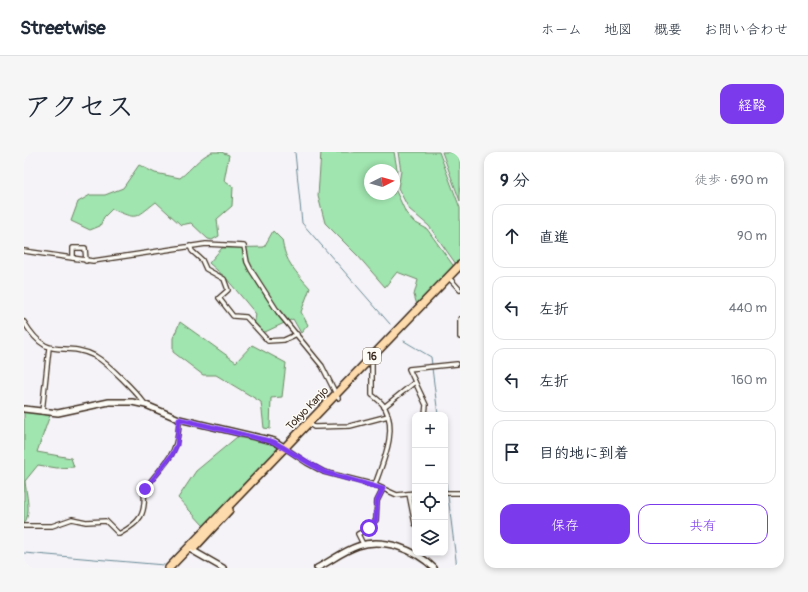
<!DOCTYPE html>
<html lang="ja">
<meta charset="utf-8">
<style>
:root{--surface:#fff;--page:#f6f6f7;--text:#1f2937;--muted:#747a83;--line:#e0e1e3;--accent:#7c3aed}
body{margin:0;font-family:Pangolin,"Klee One",sans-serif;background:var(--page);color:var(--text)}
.controls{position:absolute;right:12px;bottom:12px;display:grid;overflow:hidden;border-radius:8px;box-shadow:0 2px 6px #0003}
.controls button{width:36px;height:36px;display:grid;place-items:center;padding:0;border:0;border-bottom:1px solid var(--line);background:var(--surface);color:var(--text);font:20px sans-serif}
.compass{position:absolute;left:340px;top:12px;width:36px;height:36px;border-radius:50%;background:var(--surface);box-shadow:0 2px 6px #0003;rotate:84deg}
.stop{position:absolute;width:12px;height:12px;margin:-9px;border:3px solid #7c3aed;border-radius:50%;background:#fff}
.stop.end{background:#7c3aed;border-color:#fff;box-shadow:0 1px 4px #0008}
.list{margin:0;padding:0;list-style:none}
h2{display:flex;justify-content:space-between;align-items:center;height:52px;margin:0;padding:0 16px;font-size:17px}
h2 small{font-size:13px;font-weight:400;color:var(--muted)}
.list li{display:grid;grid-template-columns:26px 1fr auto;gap:12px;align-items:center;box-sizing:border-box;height:64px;margin:0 8px 8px;padding:0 8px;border:1px solid var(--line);border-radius:12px}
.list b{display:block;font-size:15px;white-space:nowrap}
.list em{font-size:13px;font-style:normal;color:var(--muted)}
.actions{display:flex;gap:8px;padding:12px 16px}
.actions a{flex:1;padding:9px 0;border:1px solid var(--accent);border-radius:12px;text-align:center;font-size:14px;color:var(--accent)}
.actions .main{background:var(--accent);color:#fff}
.icon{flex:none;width:22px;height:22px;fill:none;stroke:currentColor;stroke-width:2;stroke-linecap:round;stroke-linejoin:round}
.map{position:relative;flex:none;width:436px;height:416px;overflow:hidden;border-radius:12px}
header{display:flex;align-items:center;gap:24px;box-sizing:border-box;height:56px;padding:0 20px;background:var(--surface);border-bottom:1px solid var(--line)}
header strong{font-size:19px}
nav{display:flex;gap:22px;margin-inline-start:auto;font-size:14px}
.intro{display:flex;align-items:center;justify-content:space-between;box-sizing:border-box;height:96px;padding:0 24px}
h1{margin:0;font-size:28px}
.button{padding:10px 18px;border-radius:12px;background:var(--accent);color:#fff;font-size:14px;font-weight:700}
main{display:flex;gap:24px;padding:0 24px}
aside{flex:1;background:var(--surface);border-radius:12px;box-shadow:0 2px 6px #0003}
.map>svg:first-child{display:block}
.green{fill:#a0e4af;stroke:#6e8766;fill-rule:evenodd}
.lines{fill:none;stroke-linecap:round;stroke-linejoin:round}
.stream{stroke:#678996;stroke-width:1}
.street-casing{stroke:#3b2a1e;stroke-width:6}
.secondary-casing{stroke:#3b2a1e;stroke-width:8}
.highway-casing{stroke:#3b2a1e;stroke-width:10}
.street{stroke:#fdfcf7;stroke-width:3.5}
.secondary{stroke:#fdfcf7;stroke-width:5}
.highway{stroke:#fedbac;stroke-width:7}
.route{stroke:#7c3aed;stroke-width:5}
.labels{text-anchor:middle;stroke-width:3;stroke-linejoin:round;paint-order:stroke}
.shield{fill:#fdfcf7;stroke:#75695f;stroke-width:1}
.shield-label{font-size:10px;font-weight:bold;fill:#3b2a1e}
.street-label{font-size:11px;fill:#3b2a1e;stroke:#fdfcf7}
</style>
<header>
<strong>Streetwise</strong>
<nav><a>ホーム</a><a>地図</a><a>概要</a><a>お問い合わせ</a></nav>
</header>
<div class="intro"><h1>アクセス</h1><a class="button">経路</a></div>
<main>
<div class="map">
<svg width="436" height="416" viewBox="0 0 436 416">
<rect width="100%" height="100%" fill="#f5f3f7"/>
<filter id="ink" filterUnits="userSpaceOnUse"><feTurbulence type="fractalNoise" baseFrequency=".025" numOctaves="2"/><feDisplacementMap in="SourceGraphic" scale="8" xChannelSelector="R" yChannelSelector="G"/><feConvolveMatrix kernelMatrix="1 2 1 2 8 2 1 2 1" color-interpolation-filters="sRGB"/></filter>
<g filter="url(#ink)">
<g class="green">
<path d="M188,0H197L205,3L200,29L209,35L208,54L193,67L195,84L188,88L184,87L167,71L157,73L132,50C110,67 114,68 88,57L80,65L76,74L66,78L47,69L54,50L66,43H81L99,36L115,13L131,21L156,26C169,16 173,7 188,0Z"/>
<path d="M297,0H370L373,17L371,37L382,61L390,70L403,77L431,116L393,153L390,143L394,128L373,120L361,135L334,104L301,71L294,44ZM346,18H370V42H346Z"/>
<polygon points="374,0 415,0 436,56 436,108 432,112 405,74 385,57 374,36 377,19"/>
<polygon points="418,0 436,0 436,49"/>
<path d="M249,79L258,88C261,110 272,120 286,136L277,160L284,173L277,181L269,167L241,180L230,174L232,162L202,126L185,111L198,96L240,95Z"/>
<polygon points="156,170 212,210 228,193 262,211 258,245 247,246 246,277 240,276 237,250 192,223 179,223 149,200 149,186"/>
<path d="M0,260L26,263L13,300L47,306L50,315L33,316L14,313L1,329C2,342 8,361 0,372Z"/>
<polygon points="213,285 247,292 255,296 180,374 154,346 172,319"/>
</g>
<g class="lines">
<g class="stream">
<polyline points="271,0 278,71 366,172"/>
<polyline points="380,189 407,205 408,213"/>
<polyline points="408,216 414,263"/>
<polyline points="421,320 423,339"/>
<polyline points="424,344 433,416"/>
<polyline points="0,401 140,413"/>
</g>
<g class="street-casing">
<g id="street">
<polyline points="166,94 168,99 178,108 182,117 200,127 204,138 195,146 209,164 222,165 244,189 260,188 273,182"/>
<polyline points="0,99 69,109 182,92 220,94 223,110 227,118 254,160 298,214 314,246"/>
<polyline points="49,106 49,96 61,96 62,109"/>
<polyline points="427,128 436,138"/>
<polyline points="436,167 436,185"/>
<path d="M0,170C26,213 38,187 71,204C85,212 112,240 122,253"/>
<path d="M348,210V243C353,247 359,251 361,256C374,280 358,311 351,333"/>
<polyline points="360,255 391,230"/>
<polyline points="18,260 25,196"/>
<polyline points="401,263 402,253 385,217 433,212"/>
<polyline points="287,273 290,275 326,274 364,264"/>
<polyline points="264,298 283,311 300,320 351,333 373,343 391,341"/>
<polyline points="421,341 436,341"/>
<polyline points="385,342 391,372"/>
<path d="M0,374H28L48,367L62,370L82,369L95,382C117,370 122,362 120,338C140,310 155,305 155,267"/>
<polyline points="339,392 334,382 345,376 352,368 353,349 359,337"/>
</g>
</g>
<g class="secondary-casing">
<g id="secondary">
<polyline points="0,257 34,261 85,250 108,250 122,253 155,267 250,289 263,297"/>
<polyline points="164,396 199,416"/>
<path d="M293,416C307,409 319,399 334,394C359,385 392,398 410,416"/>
</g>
</g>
<g class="highway-casing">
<g id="highway">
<polyline points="170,396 205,358"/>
<polyline points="145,416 436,113"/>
</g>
</g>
<use href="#street" class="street"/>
<use href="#secondary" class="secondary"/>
<use href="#highway" class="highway"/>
</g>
</g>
<g class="lines" filter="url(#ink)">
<polyline class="route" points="121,337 148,303 153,293 155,267 250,290 300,320 359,337 353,349 352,368 345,376"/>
</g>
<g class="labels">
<rect class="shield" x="339" y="196" width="18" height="16" rx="3"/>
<g class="shield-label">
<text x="348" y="208">16</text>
</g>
<g class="street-label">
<text transform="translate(283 256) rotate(-46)" y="4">Tokyo Kanjo</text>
</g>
</g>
</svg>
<div class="controls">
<button>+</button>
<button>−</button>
<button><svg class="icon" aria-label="locate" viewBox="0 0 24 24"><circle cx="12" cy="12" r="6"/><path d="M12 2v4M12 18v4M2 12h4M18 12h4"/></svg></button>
<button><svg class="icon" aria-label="layers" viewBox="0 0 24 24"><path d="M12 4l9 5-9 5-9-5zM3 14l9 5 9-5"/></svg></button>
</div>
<svg class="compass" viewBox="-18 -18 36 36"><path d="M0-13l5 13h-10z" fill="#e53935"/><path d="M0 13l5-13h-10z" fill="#747a83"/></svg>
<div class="stop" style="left:345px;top:376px"></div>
<div class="stop end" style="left:121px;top:337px"></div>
</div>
<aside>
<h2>9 分<small>徒歩 · 690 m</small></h2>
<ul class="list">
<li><svg class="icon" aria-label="ahead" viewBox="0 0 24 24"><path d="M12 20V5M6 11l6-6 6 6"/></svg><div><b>直進</b></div><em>90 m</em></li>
<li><svg class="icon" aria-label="left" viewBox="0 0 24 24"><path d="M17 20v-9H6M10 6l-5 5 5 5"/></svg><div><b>左折</b></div><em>440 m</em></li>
<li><svg class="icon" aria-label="left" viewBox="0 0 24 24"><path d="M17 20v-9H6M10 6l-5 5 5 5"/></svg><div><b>左折</b></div><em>160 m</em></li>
<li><svg class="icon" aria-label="arrive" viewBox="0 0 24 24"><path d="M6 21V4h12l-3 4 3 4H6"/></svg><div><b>目的地に到着</b></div></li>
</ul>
<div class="actions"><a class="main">保存</a><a>共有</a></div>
</aside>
</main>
